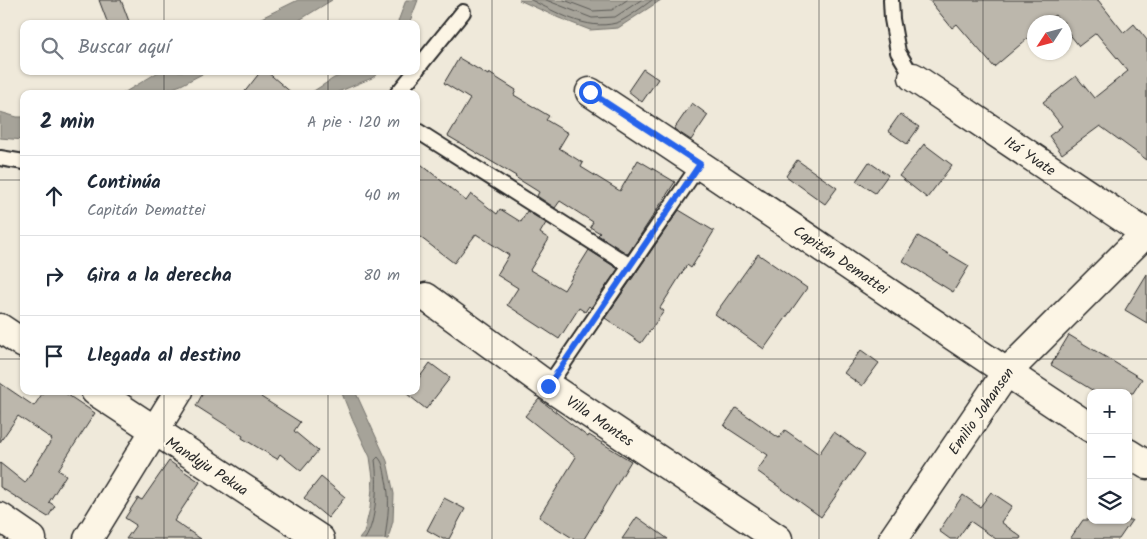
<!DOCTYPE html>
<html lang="es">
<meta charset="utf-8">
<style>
:root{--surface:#fff;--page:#f6f6f7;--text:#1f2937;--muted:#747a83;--line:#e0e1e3}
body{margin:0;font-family:Kalam,sans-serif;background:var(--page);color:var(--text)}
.controls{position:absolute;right:15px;bottom:15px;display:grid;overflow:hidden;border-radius:10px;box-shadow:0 1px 4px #0004}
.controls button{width:45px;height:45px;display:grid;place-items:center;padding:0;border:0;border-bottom:1px solid var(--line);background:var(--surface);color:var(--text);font:25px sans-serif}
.compass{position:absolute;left:1027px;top:15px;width:45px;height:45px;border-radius:50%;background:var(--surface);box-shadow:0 1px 4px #0004;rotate:234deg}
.stop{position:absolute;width:15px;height:15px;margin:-11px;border:4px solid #2563eb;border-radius:50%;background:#fff}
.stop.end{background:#2563eb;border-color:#fff;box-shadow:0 1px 5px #0008}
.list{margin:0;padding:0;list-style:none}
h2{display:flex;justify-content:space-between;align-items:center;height:65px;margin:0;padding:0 20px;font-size:21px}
h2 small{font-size:16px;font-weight:400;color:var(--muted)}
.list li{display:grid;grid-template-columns:32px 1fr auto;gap:15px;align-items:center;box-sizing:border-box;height:80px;padding:0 20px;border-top:1px solid var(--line)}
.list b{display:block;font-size:19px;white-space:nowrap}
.list p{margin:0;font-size:16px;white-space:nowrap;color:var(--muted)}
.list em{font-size:16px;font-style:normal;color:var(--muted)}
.icon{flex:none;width:28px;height:28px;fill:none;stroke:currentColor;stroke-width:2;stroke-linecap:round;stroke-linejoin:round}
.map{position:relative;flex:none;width:1147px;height:539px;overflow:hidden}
.search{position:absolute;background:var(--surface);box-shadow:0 1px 4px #0004;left:20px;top:20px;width:400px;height:55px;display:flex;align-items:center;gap:12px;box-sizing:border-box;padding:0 18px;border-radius:10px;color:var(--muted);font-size:19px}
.panel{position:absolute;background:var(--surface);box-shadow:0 1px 4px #0004;left:20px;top:90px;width:400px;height:305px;border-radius:10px}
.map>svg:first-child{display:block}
.water{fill:#a6a399;stroke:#75736d}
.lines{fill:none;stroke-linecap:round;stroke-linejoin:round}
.shore{stroke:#5c5b57;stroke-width:1}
.building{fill:#bcb7ac;stroke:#2b2b2b}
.service-casing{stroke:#2b2b2b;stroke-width:18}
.minor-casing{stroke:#2b2b2b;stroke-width:31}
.tertiary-casing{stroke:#2b2b2b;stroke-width:31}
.service{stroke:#fcf5e5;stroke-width:14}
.minor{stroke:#fcf5e5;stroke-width:28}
.tertiary{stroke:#fcf5e5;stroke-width:28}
.route{stroke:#2563eb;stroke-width:6}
.grid{fill:none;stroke:#2b2b2b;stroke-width:1;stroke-opacity:0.55}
.labels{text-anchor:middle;stroke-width:4.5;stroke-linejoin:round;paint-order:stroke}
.street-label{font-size:15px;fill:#2b2b2b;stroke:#fcf5e5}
</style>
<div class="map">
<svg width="1147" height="539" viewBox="0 0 1147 539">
<rect width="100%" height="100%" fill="#efe9da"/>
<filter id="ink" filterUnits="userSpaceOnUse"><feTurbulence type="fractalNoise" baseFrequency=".02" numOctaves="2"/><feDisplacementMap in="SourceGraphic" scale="10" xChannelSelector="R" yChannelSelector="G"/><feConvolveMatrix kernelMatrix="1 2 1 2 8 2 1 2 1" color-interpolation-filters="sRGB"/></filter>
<g filter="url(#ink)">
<g class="water">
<polygon points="298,0 332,0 293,24 249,24"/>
<polygon points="406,0 418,0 409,24 397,24"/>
<polygon points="519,0 661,0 618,28 590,30 559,18"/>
<polygon points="160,71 208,71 181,85 155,94 122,94"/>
<polygon points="352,71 381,71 372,78 333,94 309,94 334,78"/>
<polygon points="0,112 17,117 24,117 24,140 0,138"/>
<polygon points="341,391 355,391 387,461 394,494 393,521 388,539 359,539 364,533 370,508 373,478 370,457 353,421"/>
</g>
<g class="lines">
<g class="shore">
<path d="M531,0C556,12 587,31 616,23C624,21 644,6 652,0"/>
<polyline points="546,0 592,18 615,17 641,0"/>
<polyline points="564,0 593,11 612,10 627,0"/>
<path d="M365,539C377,522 378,480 375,460L378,457C383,462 384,469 385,475C391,502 388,513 385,539"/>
</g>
</g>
<g class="building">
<polygon points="99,0 121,0 130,24 108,24"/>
<polygon points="929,0 1098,0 1124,33 1134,24 1147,40 1147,160 1100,126 1062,154 1049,136 1062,126 1043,102 1076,76 1094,98 1128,71 1096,33 1079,46 1064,27 1064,22 1061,22 1055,15 1046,22 1034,22 1034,33 994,67 957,24 952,28"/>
<polygon points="459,58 488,75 489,73 516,90 514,95 549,116 546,120 568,133 559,148 583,163 581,167 620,191 638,160 675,182 628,254 598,235 600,233 590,227 593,222 560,201 555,208 537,196 539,192 515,177 516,176 448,136 470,99 444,83"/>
<polygon points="643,69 658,79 642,102 628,91"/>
<polygon points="261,71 266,71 293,94 243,94"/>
<polygon points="692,103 708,115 691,140 674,129"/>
<polygon points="900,114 919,127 907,144 888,131"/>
<polygon points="924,144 952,165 927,198 899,176"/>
<polygon points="416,160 466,201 471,194 497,214 500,209 521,222 527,211 546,223 540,233 549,239 530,270 564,290 589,250 618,269 591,308 589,306 585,312 579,308 559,339 507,305 518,288 497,275 509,255 476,234 454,263 416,234"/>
<polygon points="797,160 837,188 825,204 786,176"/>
<polygon points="869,162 888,175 875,193 856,181"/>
<polygon points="679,210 714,231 691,268 687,265 660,308 664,311 641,343 605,318"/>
<polygon points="918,236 969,266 953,292 903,261"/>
<polygon points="758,254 807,288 764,349 715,314"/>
<polygon points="1147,274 1147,323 1125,310"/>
<polygon points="1069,335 1142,379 1133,393 1097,393 1051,365"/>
<polygon points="861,350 879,363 862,386 844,373"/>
<polygon points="430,363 450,378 426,409 407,394 409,391 416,391 416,382"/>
<polygon points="0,383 34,406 44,391 62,391 95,413 58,470 66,475 49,502 55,506 48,517 0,487 0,463 25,483 52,439 18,416 0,442"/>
<polygon points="204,391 264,391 261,397 300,422 294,431 318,451 301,471 280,454 277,459 242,438 243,436 196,406"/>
<polygon points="539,399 588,437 589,435 631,461 584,539 574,539 539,517 576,457 525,416"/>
<polygon points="736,408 779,438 785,430 819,454 834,432 865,454 821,517 757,471 768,455 724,426"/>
<polygon points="169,461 200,482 174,521 201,539 126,539 136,525 125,518 138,498 142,500"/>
<polygon points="321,477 345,497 328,518 304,498"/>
<polygon points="991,492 1012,506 1001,522 1021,537 1020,539 996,539 970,521 957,539 950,539 939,531 963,495 980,507"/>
<polygon points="444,498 465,509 449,539 443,539 427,530"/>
<polygon points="637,517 668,539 622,539"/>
<polygon points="1083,520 1132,520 1119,539 1070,539"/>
</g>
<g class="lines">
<g class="service-casing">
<g id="service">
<polyline points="891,0 892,19 898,52 913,77"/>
<polyline points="416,70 463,12"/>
<polyline points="397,94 416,71"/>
<polyline points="416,130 630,266"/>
<polyline points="0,158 24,162"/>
<polyline points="548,386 700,164"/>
</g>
</g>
<g class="minor-casing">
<g id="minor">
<polyline points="913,77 1147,234"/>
<path d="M590,92C758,202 923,318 1091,428"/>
<polyline points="426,297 548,386 778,539"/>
<polyline points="1128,453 1147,465"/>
<polyline points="0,517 32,539"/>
<polyline points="88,539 179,391"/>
<polyline points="893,539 1006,373 1147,232"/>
</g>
</g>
<g class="tertiary-casing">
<g id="tertiary">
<polyline points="0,328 24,344"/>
<polyline points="95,391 320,539"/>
</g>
</g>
<use href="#service" class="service"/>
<use href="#minor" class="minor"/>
<use href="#tertiary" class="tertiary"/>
</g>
</g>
<g class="lines" filter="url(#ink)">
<polyline class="route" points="548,386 700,164 590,92"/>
</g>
<path class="grid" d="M164,0V24M328,0V24M492,0V539M655,0V539M819,0V539M983,0V539M164,71V94M328,71V94M0,180H24M416,180H1147M0,359H24M416,359H1147M164,391V539M328,391V539"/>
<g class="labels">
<g class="street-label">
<text transform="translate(1030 156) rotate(34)" y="5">Itá Yvate</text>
<text transform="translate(841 260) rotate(34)" y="5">Capitán Demattei</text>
<text transform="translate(981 411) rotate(-55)" y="5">Emilio Johansen</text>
<text transform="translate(600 421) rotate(34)" y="5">Villa Montes</text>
<text transform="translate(207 466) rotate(33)" y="5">Mandyju Pekua</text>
</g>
</g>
</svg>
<div class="controls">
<button>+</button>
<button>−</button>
<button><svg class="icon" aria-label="layers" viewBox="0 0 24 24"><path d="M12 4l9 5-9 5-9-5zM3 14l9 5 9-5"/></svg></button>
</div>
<svg class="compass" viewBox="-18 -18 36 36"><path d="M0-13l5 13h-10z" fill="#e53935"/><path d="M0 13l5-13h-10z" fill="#747a83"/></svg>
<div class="stop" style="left:590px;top:92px"></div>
<div class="stop end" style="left:548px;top:386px"></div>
<div class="search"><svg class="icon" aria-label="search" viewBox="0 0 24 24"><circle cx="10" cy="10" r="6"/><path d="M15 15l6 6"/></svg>Buscar aquí</div>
<section class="panel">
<h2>2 min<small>A pie · 120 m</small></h2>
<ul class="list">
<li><svg class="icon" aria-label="ahead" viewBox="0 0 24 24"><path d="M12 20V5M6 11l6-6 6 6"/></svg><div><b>Continúa</b><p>Capitán Demattei</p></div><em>40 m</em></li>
<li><svg class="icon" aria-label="right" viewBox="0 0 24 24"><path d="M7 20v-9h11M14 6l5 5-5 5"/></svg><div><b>Gira a la derecha</b></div><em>80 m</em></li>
<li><svg class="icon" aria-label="arrive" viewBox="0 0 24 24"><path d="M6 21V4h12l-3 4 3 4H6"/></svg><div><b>Llegada al destino</b></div></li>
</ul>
</section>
</div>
